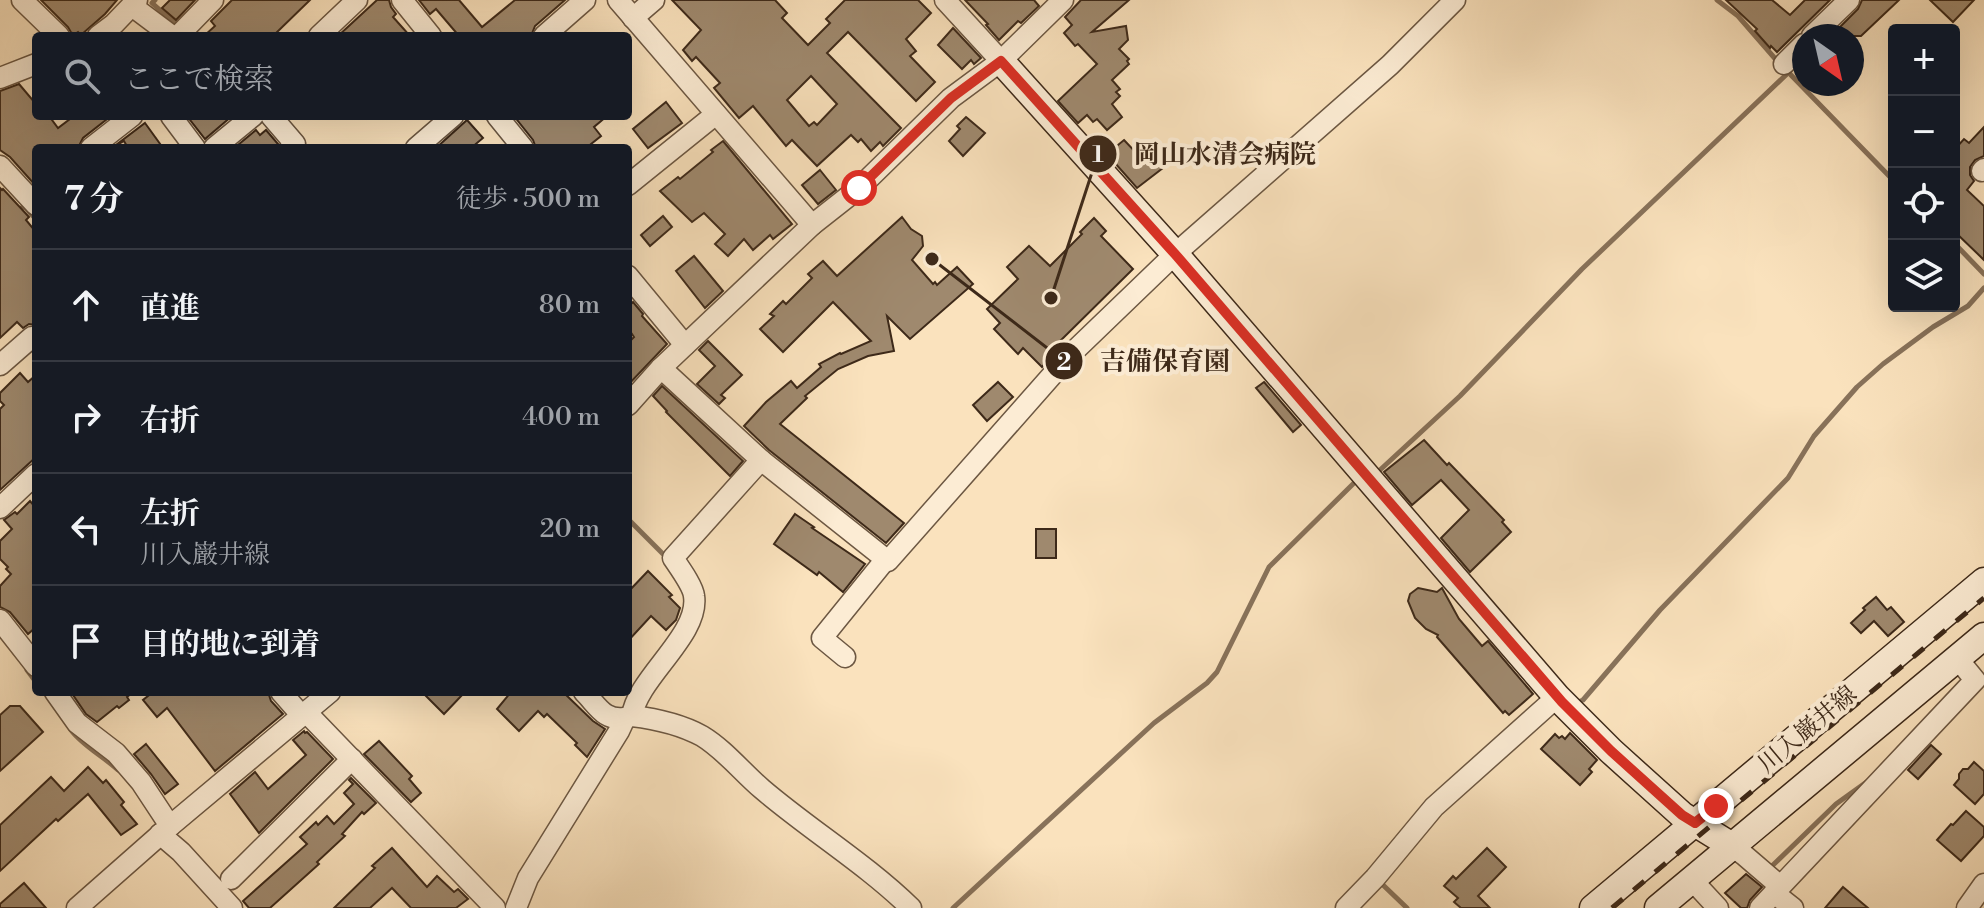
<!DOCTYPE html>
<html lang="ja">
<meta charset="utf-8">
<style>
:root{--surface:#171b24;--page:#242831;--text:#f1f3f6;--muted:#9ea1a6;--line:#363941}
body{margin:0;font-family:"Libre Bodoni","Noto Serif JP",serif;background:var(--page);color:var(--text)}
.controls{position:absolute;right:24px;top:24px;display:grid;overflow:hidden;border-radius:8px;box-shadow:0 8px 32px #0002}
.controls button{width:72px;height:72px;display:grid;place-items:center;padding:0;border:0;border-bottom:2px solid var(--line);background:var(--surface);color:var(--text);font:40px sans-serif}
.compass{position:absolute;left:1792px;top:24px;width:72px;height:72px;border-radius:50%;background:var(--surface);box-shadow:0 8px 32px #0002;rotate:146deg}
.stop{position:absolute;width:24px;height:24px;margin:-18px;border:6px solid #d93025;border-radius:50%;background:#fff}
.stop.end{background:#d93025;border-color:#fff;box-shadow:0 2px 8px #0008}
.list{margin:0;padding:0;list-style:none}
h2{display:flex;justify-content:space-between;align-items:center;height:104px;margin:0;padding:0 32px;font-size:34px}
h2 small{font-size:26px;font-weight:400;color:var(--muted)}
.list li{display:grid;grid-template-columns:52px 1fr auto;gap:24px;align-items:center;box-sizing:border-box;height:112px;padding:0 32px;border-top:2px solid var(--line)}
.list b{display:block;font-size:30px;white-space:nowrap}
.list p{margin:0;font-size:26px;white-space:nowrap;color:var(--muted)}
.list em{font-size:26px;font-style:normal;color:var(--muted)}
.icon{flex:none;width:44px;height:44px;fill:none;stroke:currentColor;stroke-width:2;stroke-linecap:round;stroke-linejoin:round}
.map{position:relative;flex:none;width:1984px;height:908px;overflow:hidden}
.search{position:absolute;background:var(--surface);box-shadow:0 8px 32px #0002;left:32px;top:32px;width:600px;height:88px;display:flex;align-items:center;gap:20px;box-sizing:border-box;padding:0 28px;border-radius:8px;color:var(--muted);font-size:30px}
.panel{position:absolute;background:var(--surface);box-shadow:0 8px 32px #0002;left:32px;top:144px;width:600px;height:552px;border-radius:8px}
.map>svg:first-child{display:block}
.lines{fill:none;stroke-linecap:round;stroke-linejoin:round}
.stream{stroke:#88725a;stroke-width:5}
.building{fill:#9f896e;stroke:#3d2919;stroke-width:2;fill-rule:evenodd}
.street-casing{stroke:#6c5742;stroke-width:23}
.secondary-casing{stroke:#3d2919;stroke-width:29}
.street{stroke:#fcecd4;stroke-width:20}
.secondary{stroke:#fcecd4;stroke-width:26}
.rail{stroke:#3d2919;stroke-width:5;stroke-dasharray:14 14;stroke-linecap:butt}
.route{stroke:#d93025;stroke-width:10}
.labels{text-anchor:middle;stroke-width:8;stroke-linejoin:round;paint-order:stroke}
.street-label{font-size:24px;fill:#3d2919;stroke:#fcecd4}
.leader{fill:none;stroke:#3d2919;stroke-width:3}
.callout-dot{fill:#3d2919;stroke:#fcecd4;stroke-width:3}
.mark-label{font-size:24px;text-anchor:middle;font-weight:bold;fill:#fff}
.callout-label{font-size:26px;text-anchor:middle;font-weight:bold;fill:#3d2919;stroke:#fcecd4;stroke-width:8;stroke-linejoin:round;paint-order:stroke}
</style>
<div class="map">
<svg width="1984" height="908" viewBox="0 0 1984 908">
<rect width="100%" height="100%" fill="#fae2bd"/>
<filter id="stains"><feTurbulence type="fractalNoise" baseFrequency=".0025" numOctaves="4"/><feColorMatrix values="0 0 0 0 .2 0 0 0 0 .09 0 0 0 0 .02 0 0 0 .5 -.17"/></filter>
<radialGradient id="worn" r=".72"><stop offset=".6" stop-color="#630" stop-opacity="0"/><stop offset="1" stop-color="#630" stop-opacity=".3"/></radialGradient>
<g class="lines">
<g class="stream">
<polyline points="155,0 152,3 179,27"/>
<polyline points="1717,0 1738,16 1778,62"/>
<polyline points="1788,72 1894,181"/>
<polyline points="17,212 24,206 36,219"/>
<polyline points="1954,243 1984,274"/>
<polyline points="1380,470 1460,396 1582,269 1789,72"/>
<polyline points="628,519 667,558"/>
<polyline points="27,670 36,682"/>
<polyline points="1576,703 1583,700 1660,610 1788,478 1814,436 1857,387 1883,364 1933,327 1968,306 1984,288"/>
<path d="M71,730C83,746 103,756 118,770"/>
<polyline points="1773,865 1836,804 1868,781"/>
<polyline points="1382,884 1407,908"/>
<polyline points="953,908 1154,723 1207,683 1217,672 1269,567 1354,483"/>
</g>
</g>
<g class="building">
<polygon points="41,0 117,0 105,14 81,35 78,32 75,34 73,33 72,34 68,27"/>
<polygon points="170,0 195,0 176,20 162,8"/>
<polygon points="232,0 310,0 273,36 204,36 215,26 211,21"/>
<polygon points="377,0 389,0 391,7 396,14 393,17 410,36 338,36"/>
<polygon points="419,0 459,0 482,27 515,0 565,0 535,26 531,36 459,36 436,9 430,14"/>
<path d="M672,0H775L787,13L782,18L808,45L830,23L826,19L845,0H918L931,13L906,39L916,51L910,56L935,82L916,101L848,32L827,53L901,128L883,146L880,142L871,151L861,139L858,142L851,135L817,166L792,140L786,146L753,106L739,118L714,88L720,83L696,57L692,61L683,50L701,30ZM811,76L837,104L817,125L814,122L809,126L787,100Z"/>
<polygon points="965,0 1034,0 1039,6 1021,23 1018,21 999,40 986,25 988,24"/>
<polygon points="1081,0 1129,0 1092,32 1126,26 1128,40 1119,49 1129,59 1127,61 1129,64 1112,80 1120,89 1116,92 1120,96 1112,104 1122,117 1107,130 1097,119 1093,122 1087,115 1078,123 1058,101 1097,64 1078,44 1075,46 1064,33 1072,25 1065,17"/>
<polygon points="1726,0 1772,0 1790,15 1805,0 1830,0 1777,52 1771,46 1770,48 1755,31 1757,29"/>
<polygon points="1862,0 1899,0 1861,36 1831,36 1858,9"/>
<polygon points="1930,0 1974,0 1953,22"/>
<polygon points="953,28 981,58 974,64 971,60 962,69 938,45"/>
<polygon points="19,84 36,104 36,116 49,116 58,128 74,116 111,116 83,138 78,148 36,148 35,185 10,157 0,150 0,91"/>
<polygon points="666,102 682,123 648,148 633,129"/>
<polygon points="187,116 232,116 205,139"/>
<polygon points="514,116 607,116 594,127 601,136 586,148 536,148 533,140"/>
<polygon points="966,117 985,133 963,156 949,141 960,129 957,126"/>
<polygon points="467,120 483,138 471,148 436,148"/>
<polygon points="145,123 163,148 128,148 124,141 112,148"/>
<polygon points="1984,127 1984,156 1975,160 1970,167 1970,175 1974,181 1967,190 1984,206 1984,260 1954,231 1954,150 1964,139 1969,143"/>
<polygon points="256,130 260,135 266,130 278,144 277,147 240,148 238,145"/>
<polygon points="1124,140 1139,156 1157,141 1172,161 1137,188 1107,154"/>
<polygon points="723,141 792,224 773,239 770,235 753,250 744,239 728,256 715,244 725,234 704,213 692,222 660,191 678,177 680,179 713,152 711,150"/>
<polygon points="820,170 836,190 818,204 802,185"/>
<polygon points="0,188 2,190 3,189 29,217 26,220 36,232 36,325 29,324 23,328 17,322 0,338"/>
<polygon points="663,216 672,227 650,246 641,235"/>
<polygon points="902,217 911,229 922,236 923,246 912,260 933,284 935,282 937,285 957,267 973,284 910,339 887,316 894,351 868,356 838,369 805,396 807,398 780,424 904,523 886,543 769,450 744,426 766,402 791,381 797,388 821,367 819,364 840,353 841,354 871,341 833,302 783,352 760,329 774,316 770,314 783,301 786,304 812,278 808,274 823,261 837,276"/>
<polygon points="1094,218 1106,231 1101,236 1133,269 1050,351 1053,354 1042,367 1023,348 1018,354 994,329 1000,323 987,309 1018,279 1007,267 1029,246 1050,266 1082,234 1080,232"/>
<polygon points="694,256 723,291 705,308 676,271"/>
<polygon points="628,301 631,304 633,302 643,314 642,316 667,344 628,385 628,343 634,337 628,328"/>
<polygon points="708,341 742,375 721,395 725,398 719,404 697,384 715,366 699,350"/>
<polygon points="20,373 28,382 36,375 36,457 0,490 0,409 4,405 0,401 0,393"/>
<polygon points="998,382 1013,397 987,421 973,405"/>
<polygon points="1264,382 1301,425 1293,432 1256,388"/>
<polygon points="662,386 743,461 730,476 666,412 667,411 653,396"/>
<polygon points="1424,440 1447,465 1449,463 1504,520 1502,522 1511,532 1470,572 1441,538 1469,510 1441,480 1412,505 1384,472"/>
<polygon points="30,501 36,508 36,627 28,634 10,612 0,607 0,586 11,574 6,569 8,567 0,559 0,541 12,529 4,520 15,512 17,514"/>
<polygon points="795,514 814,527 812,528 865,564 843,592 819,572 817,575 774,544"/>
<rect x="1036" y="529" width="20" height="29"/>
<polygon points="648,571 672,595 669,597 680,608 676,620 666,630 651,616 628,641 628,592"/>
<polygon points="1418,588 1437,592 1442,588 1459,619 1482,646 1488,641 1533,694 1509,715 1505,711 1503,713 1437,637 1438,635 1426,629 1415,618 1408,601 1410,594"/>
<polygon points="1876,597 1887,610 1891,607 1904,622 1888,636 1874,621 1861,633 1851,623 1865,610 1863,608"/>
<polygon points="71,692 133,692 127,697 129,700 119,708 117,706 97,722 86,714"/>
<polygon points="153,692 268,692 271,701 283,714 215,771 167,708 157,717 143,700"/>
<polygon points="422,692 465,692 444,714"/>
<polygon points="511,692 563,692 593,721 605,729 587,757 575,745 577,743 547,714 544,717 538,711 519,731 497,709"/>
<polygon points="10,706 20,706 43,732 0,771 0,715"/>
<polygon points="304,731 305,733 307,732 333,759 259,833 230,794 255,772 268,789 306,755 293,740"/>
<polygon points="1570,733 1597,760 1589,769 1592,772 1580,785 1541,749 1555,734 1559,738 1562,736 1565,739"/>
<polygon points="379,741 412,776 409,779 421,793 411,802 364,754"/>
<polygon points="146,744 178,784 165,794 151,774 134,754"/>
<polygon points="1931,745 1941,754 1918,779 1908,770"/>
<polygon points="1974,762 1984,771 1984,794 1975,804 1954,785 1959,779 1959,774 1963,769 1968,769"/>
<polygon points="88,767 103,783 106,780 124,802 121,805 137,824 121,835 88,794 58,821 56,819 0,871 0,825 51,777 64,791"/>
<polygon points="351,778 376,803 364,814 362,812 342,834 345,836 317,862 319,864 270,908 249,908 243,901 307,844 300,837 316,822 318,825 327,816 334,824 354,804 344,793 353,784 349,780"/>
<polygon points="1966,811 1984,827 1984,836 1961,861 1937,840 1951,824 1953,825"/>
<polygon points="392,848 427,887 437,876 454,892 458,889 468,899 456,908 411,908 392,888 370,908 334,908 375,868 372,866"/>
<polygon points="1487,848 1506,867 1478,896 1490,908 1461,908 1454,902 1458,898 1444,886 1453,876 1456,879"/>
<polygon points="1746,874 1762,887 1750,900 1747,908 1741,908 1725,893"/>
<polygon points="24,883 46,908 0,908 0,904"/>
<polygon points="1843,887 1868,908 1825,908"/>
</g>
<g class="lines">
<g class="street-casing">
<g id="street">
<polyline points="22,0 59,36"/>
<polyline points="402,0 431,36"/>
<polyline points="618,0 812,225"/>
<polyline points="945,0 1001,61"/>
<polyline points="132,6 172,36"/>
<polyline points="633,18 654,0"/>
<polyline points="98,36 114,24 137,0"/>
<polyline points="178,36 213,0"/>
<polyline points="319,36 357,0"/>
<polyline points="544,36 585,0"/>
<polyline points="1812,36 1849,0"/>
<polyline points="1784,64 1804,44"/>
<polyline points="0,78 36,64"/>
<polyline points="171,116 195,148"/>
<polyline points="271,116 295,144 290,148"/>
<polyline points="497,116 523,148"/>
<polyline points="91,148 132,116"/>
<polyline points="214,148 253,116"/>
<polyline points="416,148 453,116"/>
<polyline points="0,166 36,205"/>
<polyline points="1982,171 1984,169"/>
<polyline points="628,185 716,114"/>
<polyline points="628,276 685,345"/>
<polyline points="0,365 32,337"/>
<polyline points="661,368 761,460 888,561 1069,356 1175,254 1390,65 1455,0"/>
<polyline points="628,405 661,368 812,225 859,188 951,98 1001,61 1063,0"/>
<polyline points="0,508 36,474"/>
<polyline points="0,620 36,666"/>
<polyline points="845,657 822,638 886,559"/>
<polyline points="55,692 77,723 116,753 141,782 170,826"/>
<polyline points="281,692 302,716"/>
<path d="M584,692C598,706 604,721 625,718"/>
<polyline points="306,712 495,908"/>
<path d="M632,716C657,719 680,724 702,736C725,750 742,772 762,789C810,830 866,864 911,908"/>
<polyline points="160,834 181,852 232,908"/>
<polyline points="1732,846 1744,855 1780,886"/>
<polyline points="231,879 352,759"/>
<polyline points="1692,880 1718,908"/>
<polyline points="1774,893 1793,908"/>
<polyline points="77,908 170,826 330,692"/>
<path d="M516,908L528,878L619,731L625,718L632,716C637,678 700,635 694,596C693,586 679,567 673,558L761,460"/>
<polyline points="1346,908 1375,878 1434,807 1557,697"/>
<polyline points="1760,908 1975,680 1957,658"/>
<polyline points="1967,908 1984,884"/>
</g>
</g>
<g class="secondary-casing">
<g id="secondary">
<polyline points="1001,61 1175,254 1557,697 1611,751 1682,815 1732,846"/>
<polyline points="1593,908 1984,581"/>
<polyline points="1658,908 1984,636"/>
</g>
</g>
<use href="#street" class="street"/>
<use href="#secondary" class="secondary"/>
<polyline class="rail" points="1612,908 1984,598"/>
</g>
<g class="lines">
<polyline class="route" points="859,188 951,98 1001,61 1175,254 1562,702 1611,751 1682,815 1695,823 1716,806"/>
</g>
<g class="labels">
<g class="street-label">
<text transform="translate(1807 729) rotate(-40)" y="8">川入巌井線</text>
</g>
</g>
<path class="leader" d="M1051 298L1098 154M932 259L1064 361"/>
<g class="callout-dot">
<circle cx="1051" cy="298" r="8"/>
<circle cx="932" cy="259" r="8"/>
<circle cx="1098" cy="154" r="20"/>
<circle cx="1064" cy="361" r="20"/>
</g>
<g class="mark-label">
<text x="1098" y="162">1</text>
<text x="1064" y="370">2</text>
</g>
<g class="callout-label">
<text x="1225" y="163">岡山水清会病院</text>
<text x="1165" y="370">吉備保育園</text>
</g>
<rect width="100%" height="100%" filter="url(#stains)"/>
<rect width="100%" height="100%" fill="url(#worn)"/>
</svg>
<div class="controls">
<button>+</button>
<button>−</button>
<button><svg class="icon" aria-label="locate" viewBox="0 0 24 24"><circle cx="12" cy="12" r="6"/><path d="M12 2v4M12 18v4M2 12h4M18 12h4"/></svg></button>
<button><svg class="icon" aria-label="layers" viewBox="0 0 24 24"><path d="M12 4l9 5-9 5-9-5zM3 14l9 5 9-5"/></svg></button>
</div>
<svg class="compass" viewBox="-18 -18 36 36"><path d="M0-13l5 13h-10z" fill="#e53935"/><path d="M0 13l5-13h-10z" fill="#9ea1a6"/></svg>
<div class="stop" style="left:859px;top:188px"></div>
<div class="stop end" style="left:1716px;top:806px"></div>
<div class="search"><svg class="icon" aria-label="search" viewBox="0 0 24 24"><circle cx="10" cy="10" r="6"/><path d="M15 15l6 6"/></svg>ここで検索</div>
<section class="panel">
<h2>7 分<small>徒歩 · 500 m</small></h2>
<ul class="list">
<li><svg class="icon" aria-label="ahead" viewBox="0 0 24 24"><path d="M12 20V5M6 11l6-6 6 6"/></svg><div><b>直進</b></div><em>80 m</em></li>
<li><svg class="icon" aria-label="right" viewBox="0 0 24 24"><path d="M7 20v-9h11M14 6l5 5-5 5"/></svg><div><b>右折</b></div><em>400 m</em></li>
<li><svg class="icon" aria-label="left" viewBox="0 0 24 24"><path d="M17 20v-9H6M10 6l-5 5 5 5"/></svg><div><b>左折</b><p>川入巌井線</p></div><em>20 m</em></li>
<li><svg class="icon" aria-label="arrive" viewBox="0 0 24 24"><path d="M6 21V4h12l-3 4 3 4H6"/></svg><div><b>目的地に到着</b></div></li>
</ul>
</section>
</div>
